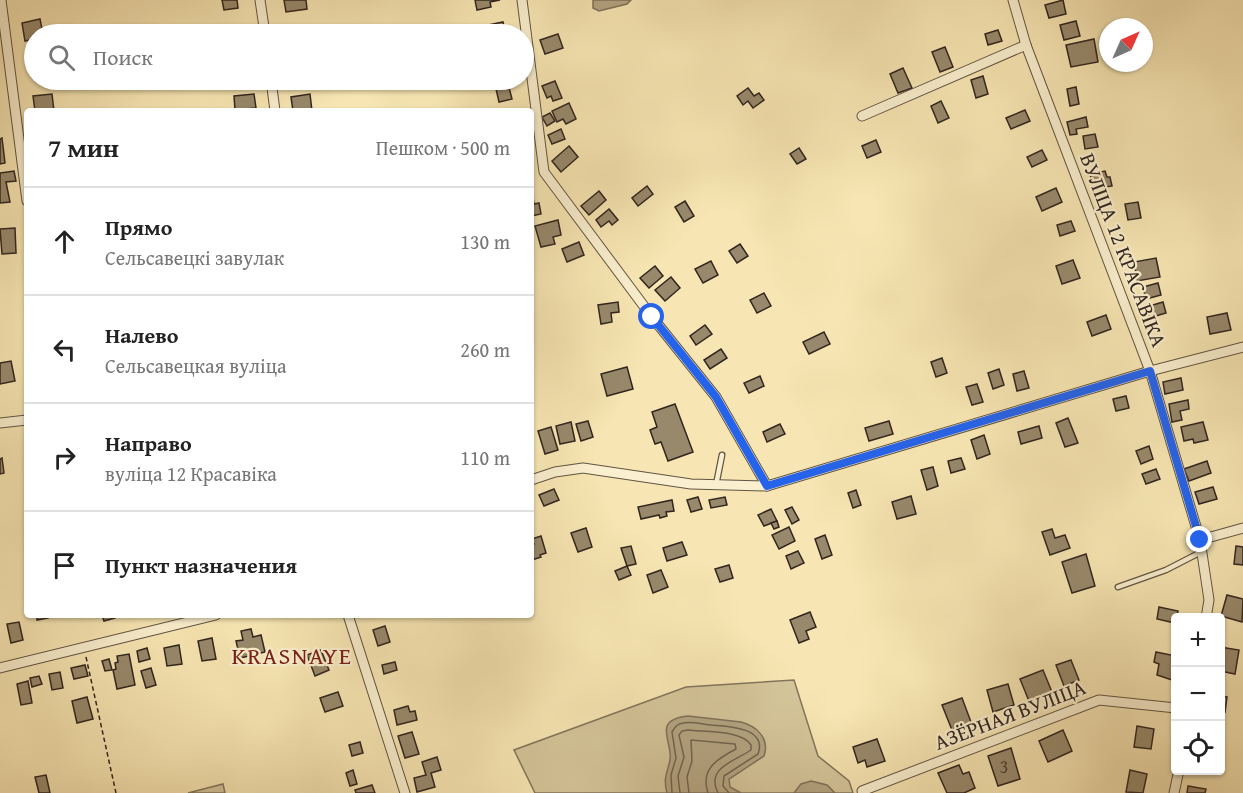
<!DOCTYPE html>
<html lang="ru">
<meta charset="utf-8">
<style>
:root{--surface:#fff;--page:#f6f6f6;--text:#222;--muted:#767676;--line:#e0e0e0}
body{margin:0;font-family:"Gentium Book Plus",serif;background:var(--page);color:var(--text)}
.controls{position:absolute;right:18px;bottom:18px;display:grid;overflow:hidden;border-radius:6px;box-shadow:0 2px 4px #0004}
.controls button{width:54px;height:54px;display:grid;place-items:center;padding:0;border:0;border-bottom:2px solid var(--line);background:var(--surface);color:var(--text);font:30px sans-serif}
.compass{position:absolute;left:1099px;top:18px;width:54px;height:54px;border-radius:50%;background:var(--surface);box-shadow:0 2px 4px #0004;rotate:45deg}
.stop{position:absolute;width:18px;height:18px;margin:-14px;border:4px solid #2563eb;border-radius:50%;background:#fff}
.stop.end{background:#2563eb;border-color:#fff;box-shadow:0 2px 6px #0008}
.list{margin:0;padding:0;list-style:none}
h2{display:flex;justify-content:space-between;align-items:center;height:78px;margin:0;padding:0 24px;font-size:26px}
h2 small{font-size:20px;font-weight:400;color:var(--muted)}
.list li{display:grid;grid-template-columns:39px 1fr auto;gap:18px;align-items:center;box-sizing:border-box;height:108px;padding:0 24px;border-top:2px solid var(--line)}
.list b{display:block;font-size:22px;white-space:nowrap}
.list p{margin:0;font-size:20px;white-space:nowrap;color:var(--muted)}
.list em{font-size:20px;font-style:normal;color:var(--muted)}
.icon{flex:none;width:33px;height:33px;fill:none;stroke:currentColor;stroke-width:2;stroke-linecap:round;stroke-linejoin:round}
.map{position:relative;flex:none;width:1243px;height:793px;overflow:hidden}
.search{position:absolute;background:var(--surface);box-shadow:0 2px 4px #0004;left:24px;top:24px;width:510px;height:66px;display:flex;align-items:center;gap:15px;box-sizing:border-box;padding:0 21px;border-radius:33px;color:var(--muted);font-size:22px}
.panel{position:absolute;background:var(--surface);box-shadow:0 2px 4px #0004;left:24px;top:108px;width:510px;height:510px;border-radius:6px}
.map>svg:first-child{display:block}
.green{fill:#d5c59a;stroke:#83755c;stroke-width:1.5}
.water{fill:#b4a481;stroke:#80715a;stroke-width:1.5}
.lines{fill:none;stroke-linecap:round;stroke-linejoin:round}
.shore{stroke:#726450;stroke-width:1.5}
.building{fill:#98896c;stroke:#31251f;stroke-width:1.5}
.service-casing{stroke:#625544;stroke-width:7}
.minor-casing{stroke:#625544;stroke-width:11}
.path{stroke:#31251f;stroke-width:1.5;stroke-dasharray:4.5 3;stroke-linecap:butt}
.service{stroke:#faefce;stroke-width:4.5}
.minor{stroke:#faefce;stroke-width:9}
.route{stroke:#2563eb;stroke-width:8}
.labels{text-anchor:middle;stroke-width:4.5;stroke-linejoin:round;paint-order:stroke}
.number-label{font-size:18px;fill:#4b3e32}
.street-label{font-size:21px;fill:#31251f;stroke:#faefce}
.quarter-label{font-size:24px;letter-spacing:1.5px;fill:#7a1f14;stroke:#faefce}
</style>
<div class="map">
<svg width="1243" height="793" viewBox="0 0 1243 793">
<rect width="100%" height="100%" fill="#f7e6b3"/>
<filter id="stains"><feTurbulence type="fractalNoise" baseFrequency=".00333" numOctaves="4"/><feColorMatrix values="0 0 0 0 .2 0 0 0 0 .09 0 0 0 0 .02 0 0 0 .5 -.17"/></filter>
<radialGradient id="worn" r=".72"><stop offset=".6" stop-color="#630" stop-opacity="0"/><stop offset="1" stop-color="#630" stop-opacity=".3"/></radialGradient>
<g class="green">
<polygon points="794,680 818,756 849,781 853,793 535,793 514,750 686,687"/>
<polygon points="223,784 225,793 188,793"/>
</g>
<g class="water">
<polygon points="593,0 631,0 627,4 599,11 593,8"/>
<path d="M688,716L741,722C757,726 770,739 764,756L729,779L730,787L741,793H667C663,778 667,774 670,760C673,741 651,720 688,716Z"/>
<polygon points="811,781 827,785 835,793 794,793 801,784"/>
</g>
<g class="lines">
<g class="shore">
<path d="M672,793L671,775L676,758L672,732C675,727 677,724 683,723C691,721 702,724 711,725C726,726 768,727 758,754L724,776L723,786L729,793"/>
<path d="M680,793L678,776L684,757L679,735L682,731L688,730C706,732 742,730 751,745V750C735,761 705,768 718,793"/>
<path d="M689,793L687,777L692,761L691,740L735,744L736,749C717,759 700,769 708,793"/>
</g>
</g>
<g class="building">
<polygon points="222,0 237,0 238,8 224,10"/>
<polygon points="284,0 306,0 307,9 286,12"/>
<polygon points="475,0 500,0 490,2 491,7 477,10"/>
<polygon points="1063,0 1066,14 1049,18 1045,5"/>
<polygon points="40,19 43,34 34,34 34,39 25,41 22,23"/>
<polygon points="1076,21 1080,36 1064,40 1060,25"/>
<polygon points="503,22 506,34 484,34 483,26"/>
<polygon points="344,28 346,34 327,34 327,33"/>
<polygon points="998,30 1002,41 988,45 985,34"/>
<polygon points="558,34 563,48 545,54 540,40"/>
<polygon points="1094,39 1098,62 1071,67 1066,45"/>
<polygon points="945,47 953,67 940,72 932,52"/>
<polygon points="34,50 34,74 30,74 26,51"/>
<polygon points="903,68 912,88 898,93 890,74"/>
<polygon points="983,76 988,94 976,98 971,80"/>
<polygon points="236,80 252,80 246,80 246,86 237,87"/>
<polygon points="494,80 507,80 512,99 499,102"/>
<polygon points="555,81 562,98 553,101 551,96 547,98 542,86"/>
<polygon points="1076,87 1079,104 1070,106 1067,89"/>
<polygon points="748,88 754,96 759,93 764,100 753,108 748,101 743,105 737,96"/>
<polygon points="52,94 54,111 35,111 33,96"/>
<polygon points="254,94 256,108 235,110 234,96"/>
<polygon points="310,94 312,111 293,111 291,97"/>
<polygon points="941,101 949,118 938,123 931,106"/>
<polygon points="569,103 576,119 566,124 563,119 557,122 552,111"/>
<polygon points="1025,110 1030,121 1011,129 1006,118"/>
<polygon points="550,113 555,121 547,126 542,117"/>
<polygon points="1086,117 1088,127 1076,129 1077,134 1070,135 1067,122"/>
<polygon points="561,129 565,139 552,144 548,135"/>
<polygon points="1095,134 1098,147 1085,149 1083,136"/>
<polygon points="2,138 5,163 0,164 0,139"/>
<polygon points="876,140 881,152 867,158 862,146"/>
<polygon points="569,146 578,157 561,172 552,161"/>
<polygon points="799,148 806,159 797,164 790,154"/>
<polygon points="1042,150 1047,160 1032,167 1027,157"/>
<polygon points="14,171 16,181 6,182 10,202 0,203 0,173"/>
<polygon points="1105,171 1107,177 1110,177 1112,186 1100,188 1099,181 1092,183 1090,174"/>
<polygon points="647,186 653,194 638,206 632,198"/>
<polygon points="1056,188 1062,202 1042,211 1036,197"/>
<polygon points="599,191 606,200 589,215 581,206"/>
<polygon points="531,197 533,197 534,204 539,203 541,214 531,216"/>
<polygon points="685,201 694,216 684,222 675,207"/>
<polygon points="1138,202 1141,218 1128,220 1125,204"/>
<polygon points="609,209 618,220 612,225 609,221 601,227 596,220"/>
<polygon points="558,220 561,235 553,237 555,244 541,247 535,226"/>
<polygon points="1071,221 1075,231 1060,236 1057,225"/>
<polygon points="15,228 16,253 2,254 0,229"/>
<polygon points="579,242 584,255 567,262 562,249"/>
<polygon points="740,244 748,256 737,263 729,251"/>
<polygon points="1156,258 1160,277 1137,281 1134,262"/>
<polygon points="1073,260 1080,278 1062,284 1056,266"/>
<polygon points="711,261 718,275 703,283 695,269"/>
<polygon points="655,266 663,276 649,288 640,278"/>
<polygon points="671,277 680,288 665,301 655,290"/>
<polygon points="1158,283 1161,295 1146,299 1143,287"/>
<polygon points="764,293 771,306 757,313 750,300"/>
<polygon points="618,302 619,312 611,313 612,322 601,324 598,305"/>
<polygon points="1163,302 1166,313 1149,318 1146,307"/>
<polygon points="1227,313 1231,330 1210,334 1207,317"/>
<polygon points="1106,315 1111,329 1092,336 1087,322"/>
<polygon points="705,325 712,334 696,345 690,336"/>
<polygon points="824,332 830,344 809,354 803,342"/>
<polygon points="721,349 727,358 710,369 704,360"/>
<polygon points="942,358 947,373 936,377 931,362"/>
<polygon points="11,361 15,381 0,384 0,363"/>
<polygon points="627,367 633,389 607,396 601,374"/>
<polygon points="999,369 1004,385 993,389 988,373"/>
<polygon points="1024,371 1029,388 1017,391 1013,374"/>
<polygon points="760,376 764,386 749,393 744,383"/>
<polygon points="1181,378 1183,390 1165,394 1163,382"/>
<polygon points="977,384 983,402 972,405 966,387"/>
<polygon points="1126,396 1129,408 1116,411 1113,399"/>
<polygon points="1188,400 1189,409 1180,411 1182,420 1172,422 1169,404"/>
<polygon points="675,404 693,452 668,461 661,442 655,444 650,430 657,427 652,412"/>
<polygon points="1068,418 1078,443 1065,447 1056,423"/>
<polygon points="588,421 593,437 581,441 576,424"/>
<polygon points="889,421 893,434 869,441 865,428"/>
<polygon points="571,422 575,441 560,444 556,426"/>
<polygon points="1203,422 1208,440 1194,443 1193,439 1184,441 1181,427"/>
<polygon points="780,424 785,434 767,442 763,432"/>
<polygon points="1039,426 1042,438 1021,444 1018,432"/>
<polygon points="551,427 558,450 545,454 538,431"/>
<polygon points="984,435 990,454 977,459 971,440"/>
<polygon points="1149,446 1153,459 1141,464 1136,451"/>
<polygon points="2,458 4,473 0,474 0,459"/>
<polygon points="961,458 965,469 951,473 948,461"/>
<polygon points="1207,461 1211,473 1189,481 1184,469"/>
<polygon points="933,467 938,486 927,490 921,470"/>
<polygon points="1156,469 1160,479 1146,484 1142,474"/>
<polygon points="1213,487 1217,499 1199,504 1195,492"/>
<polygon points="554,489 559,500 544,506 539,495"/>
<polygon points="856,490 861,505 853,508 848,493"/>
<polygon points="911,496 916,514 897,519 892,502"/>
<polygon points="698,497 702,509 691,512 687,500"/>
<polygon points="725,497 727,505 711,508 709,500"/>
<polygon points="672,500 674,511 666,512 667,516 660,518 659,515 641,519 638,507"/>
<polygon points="792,507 799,520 792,524 785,510"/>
<polygon points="771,509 777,521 764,526 758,515"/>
<polygon points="777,521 779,527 774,529 771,523"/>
<polygon points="789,527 795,541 779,549 772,535"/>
<polygon points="586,528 592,547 578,552 571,533"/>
<polygon points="1052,529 1055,538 1065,535 1070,548 1050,555 1042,532"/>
<polygon points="825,535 832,555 822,559 815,539"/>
<polygon points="541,536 546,553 540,555 541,557 532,560 531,545 534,544 532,539"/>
<polygon points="682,542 687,555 667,561 663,548"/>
<polygon points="631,546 636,564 627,566 621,548"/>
<polygon points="1236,546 1243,547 1243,565 1234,564"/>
<polygon points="798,551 804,563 791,569 786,556"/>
<polygon points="1086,554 1095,586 1072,593 1062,562"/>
<polygon points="729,565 733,578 720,582 715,569"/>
<polygon points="627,566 631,575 619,580 615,571"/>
<polygon points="661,570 668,587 653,593 647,575"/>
<polygon points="1227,595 1243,599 1242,622 1221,616"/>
<polygon points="1159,607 1178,611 1175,623 1157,619"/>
<polygon points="810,612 816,627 806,631 809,639 799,643 790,620"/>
<polygon points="37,615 47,615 48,618 37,620"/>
<polygon points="102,615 115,615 115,618 104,621"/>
<polygon points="19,622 23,640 11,643 7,624"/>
<polygon points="385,626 390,642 378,646 373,630"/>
<polygon points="251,629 253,637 261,635 265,652 240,658 236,641 243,640 241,631"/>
<polygon points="212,638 216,659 202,661 198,641"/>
<polygon points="179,645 182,664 167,666 164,648"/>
<polygon points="1220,647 1239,650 1235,674 1220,671"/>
<polygon points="147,648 150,659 139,662 137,651"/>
<polygon points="321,650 329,670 315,676 307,655"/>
<polygon points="1156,652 1176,656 1172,680 1157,675 1159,664 1154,662"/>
<polygon points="129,654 135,685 117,689 113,670 116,669 115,663 118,662 117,656"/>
<polygon points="109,659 112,670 105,671 102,661"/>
<polygon points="1071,660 1079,680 1064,686 1056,665"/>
<polygon points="395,662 397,670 384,674 382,665"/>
<polygon points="85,665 88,676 74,679 71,668"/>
<polygon points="151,668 156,685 146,688 141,671"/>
<polygon points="1043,670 1052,692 1029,701 1020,679"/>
<polygon points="60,672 63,688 52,690 49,674"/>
<polygon points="39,676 42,684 32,687 30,678"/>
<polygon points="28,681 32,703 21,705 17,684"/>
<polygon points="1008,684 1014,705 993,712 987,690"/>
<polygon points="338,692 343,706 325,712 320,698"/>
<polygon points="1220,696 1227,697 1225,712 1220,711"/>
<polygon points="87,697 93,719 77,723 72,701"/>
<polygon points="962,698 971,722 952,730 942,705"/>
<polygon points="408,706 410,712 415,711 417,720 397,725 394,710"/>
<polygon points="1137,726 1154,729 1151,749 1134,747"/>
<polygon points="1063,730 1072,751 1048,762 1039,741"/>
<polygon points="412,732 419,754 405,758 398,736"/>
<polygon points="877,739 885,761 867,767 865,760 858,763 853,747"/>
<polygon points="360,742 363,753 352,756 349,745"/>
<polygon points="1011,748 1020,779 998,786 988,756"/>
<polygon points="437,757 441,770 431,773 435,787 417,792 414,778 426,775 422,762"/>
<polygon points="959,765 963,774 969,772 975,788 964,793 947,793 938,773"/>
<polygon points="353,770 357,784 350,786 346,773"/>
<polygon points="1130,770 1147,774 1143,793 1126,792"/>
<polygon points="46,775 50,793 39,793 35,777"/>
<polygon points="372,785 375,793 356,793 355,790"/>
<polygon points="1188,786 1206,789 1205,793 1187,793"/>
</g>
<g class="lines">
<g class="service-casing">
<g id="service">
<polyline points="716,485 722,455"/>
<polyline points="1118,587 1166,570 1201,552"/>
</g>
</g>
<g class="minor-casing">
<g id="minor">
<polyline points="1,0 27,201"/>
<polyline points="260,0 265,34"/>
<polyline points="522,0 544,172 652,317 716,397 767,486"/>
<polyline points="1013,0 1026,45 1150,371 1200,540 1209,600 1206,618"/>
<polyline points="271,80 275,111"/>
<polyline points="862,116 1026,45"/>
<polyline points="0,423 27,420"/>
<polyline points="531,480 555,472 583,468 691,484 767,486 1150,371 1243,347"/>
<polyline points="1200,540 1243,528"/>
<polyline points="348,615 405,793"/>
<polyline points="0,668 216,615"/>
<polyline points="862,791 1099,700 1176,708"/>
<polyline points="1174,793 1179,770"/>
</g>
</g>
<polyline class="path" points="86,657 116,793"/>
<use href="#service" class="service"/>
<use href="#minor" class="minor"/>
</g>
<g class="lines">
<polyline class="route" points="652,317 716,397 767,486 1150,371 1200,540"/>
</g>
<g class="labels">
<g class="number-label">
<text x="1004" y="773">3</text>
</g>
<g class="street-label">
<text transform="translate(1123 250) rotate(69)" y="7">ВУЛІЦА 12 КРАСАВІКА</text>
<text transform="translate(1010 715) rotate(-21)" y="7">АЗЁРНАЯ ВУЛІЦА</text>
</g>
<g class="quarter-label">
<text x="292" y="664">KRASNAYE</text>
</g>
</g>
<rect width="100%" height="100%" filter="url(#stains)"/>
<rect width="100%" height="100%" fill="url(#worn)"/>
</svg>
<div class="controls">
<button>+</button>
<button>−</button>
<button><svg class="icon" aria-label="locate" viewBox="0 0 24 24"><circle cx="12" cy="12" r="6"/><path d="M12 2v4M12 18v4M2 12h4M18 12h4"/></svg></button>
</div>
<svg class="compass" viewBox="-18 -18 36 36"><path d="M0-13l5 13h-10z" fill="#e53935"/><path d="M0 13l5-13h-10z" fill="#767676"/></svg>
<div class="stop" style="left:652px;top:317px"></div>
<div class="stop end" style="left:1200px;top:540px"></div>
<div class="search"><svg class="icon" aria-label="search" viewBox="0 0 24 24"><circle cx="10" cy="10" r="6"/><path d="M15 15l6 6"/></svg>Поиск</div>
<section class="panel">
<h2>7 мин<small>Пешком · 500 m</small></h2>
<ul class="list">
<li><svg class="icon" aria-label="ahead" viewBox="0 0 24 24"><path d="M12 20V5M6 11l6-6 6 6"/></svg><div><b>Прямо</b><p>Сельсавецкі завулак</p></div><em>130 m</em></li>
<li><svg class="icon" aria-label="left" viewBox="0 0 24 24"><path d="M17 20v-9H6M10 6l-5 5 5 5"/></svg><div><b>Налево</b><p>Сельсавецкая вуліца</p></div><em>260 m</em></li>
<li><svg class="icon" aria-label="right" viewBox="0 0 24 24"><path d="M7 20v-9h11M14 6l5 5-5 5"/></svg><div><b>Направо</b><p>вуліца 12 Красавіка</p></div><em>110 m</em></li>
<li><svg class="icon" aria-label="arrive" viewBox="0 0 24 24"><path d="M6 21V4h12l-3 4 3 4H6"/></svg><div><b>Пункт назначения</b></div></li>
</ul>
</section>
</div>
